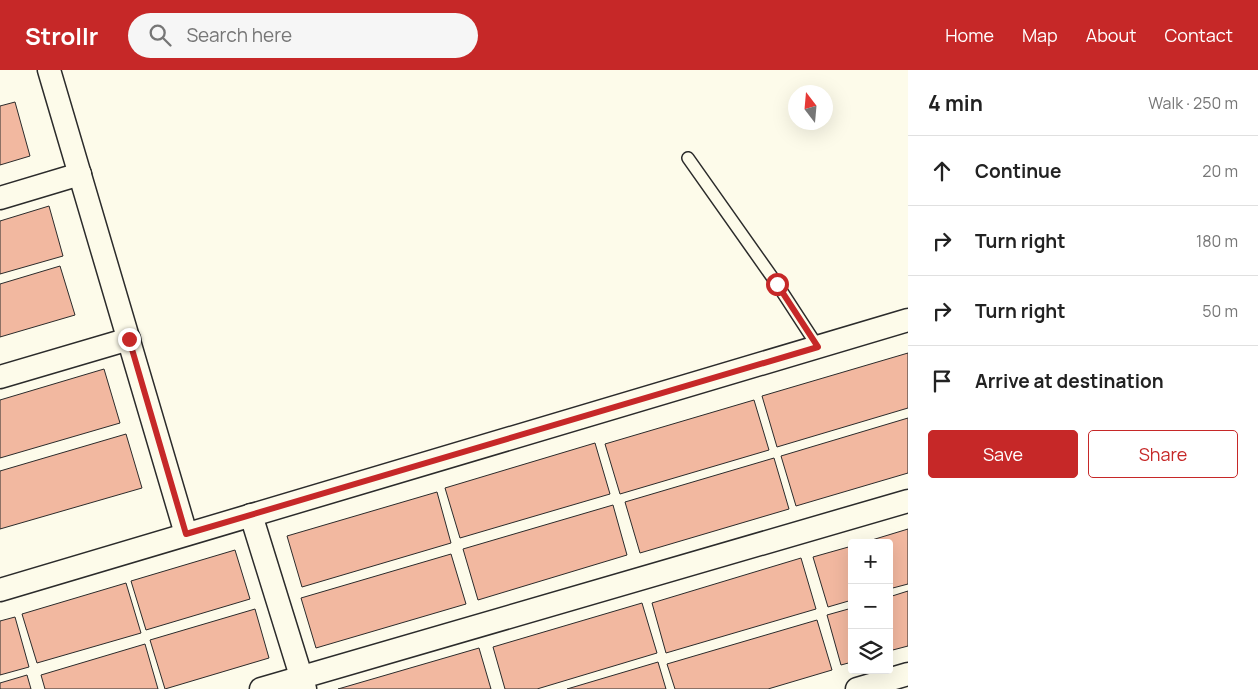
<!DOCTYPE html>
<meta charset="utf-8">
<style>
:root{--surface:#fff;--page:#f6f6f6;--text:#222;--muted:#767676;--line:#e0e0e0;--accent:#c62828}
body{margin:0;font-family:Manrope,sans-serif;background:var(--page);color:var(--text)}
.controls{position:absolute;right:15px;bottom:15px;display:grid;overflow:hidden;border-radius:5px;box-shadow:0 5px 20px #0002}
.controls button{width:45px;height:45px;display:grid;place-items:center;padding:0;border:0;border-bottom:1px solid var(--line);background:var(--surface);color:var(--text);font:25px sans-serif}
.compass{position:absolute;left:788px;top:15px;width:45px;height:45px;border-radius:50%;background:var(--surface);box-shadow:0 5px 20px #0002;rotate:344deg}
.stop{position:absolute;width:15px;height:15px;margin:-11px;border:4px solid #c62828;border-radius:50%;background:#fff}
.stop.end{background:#c62828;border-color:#fff;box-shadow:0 1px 5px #0008}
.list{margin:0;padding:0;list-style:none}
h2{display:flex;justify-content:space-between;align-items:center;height:65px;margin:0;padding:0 20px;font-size:21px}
h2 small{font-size:16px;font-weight:400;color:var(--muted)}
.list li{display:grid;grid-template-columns:32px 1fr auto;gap:15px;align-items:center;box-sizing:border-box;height:70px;padding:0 20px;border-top:1px solid var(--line)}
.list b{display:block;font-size:19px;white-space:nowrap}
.list em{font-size:16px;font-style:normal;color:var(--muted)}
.actions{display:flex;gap:10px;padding:15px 20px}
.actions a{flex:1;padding:11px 0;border:1px solid var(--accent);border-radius:5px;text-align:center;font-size:18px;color:var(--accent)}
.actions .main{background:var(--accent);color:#fff}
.icon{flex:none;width:28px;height:28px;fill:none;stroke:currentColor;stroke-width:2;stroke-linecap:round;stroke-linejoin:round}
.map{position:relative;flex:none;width:908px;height:619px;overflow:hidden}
header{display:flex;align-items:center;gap:30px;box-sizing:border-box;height:70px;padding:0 25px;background:var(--accent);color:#fff}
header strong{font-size:24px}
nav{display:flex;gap:28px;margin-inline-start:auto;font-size:18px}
.search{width:350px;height:45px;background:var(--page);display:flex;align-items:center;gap:12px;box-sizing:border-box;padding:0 18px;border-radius:28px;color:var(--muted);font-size:19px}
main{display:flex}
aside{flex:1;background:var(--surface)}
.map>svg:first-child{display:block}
.building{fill:#f2b8a0;stroke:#2b2b2b}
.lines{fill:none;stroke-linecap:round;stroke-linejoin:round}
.lane-casing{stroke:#2b2b2b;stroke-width:14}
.street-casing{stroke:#2b2b2b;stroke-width:25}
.lane{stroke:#fdfbea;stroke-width:11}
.street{stroke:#fdfbea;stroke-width:22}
.route{stroke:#c62828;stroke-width:6}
</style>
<header>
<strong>Strollr</strong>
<div class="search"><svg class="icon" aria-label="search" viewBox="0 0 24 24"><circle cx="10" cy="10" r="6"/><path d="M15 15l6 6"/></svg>Search here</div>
<nav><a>Home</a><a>Map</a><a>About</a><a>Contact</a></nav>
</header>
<main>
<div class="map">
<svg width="908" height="619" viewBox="0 0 908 619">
<rect width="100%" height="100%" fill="#fdfbea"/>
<g class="building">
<polygon points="15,32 30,86 0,95 0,36"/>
<polygon points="49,136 63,186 0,204 0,151"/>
<polygon points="60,196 75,245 0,267 0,214"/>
<polygon points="908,283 908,338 777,377 762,326"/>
<polygon points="104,299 120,353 0,388 0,330"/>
<polygon points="754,330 769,380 620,424 605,374"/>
<polygon points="908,348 908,403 796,436 781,386"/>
<polygon points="126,364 142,418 0,459 0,401"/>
<polygon points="595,373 610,424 460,468 445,418"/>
<polygon points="774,388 789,439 640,483 625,432"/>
<polygon points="437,422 451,473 302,517 287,466"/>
<polygon points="613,435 627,485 478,530 463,479"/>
<polygon points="908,459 908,514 889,519 889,473 862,473"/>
<polygon points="852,476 852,530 828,537 813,487"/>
<polygon points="235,480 250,529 146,560 131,511"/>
<polygon points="451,484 466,534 316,578 301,528"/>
<polygon points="801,488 816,539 666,583 652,533"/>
<polygon points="126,513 141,563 37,593 22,544"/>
<polygon points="908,521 908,576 889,581 889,527"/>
<polygon points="642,533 657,583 537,619 505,619 493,577"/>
<polygon points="852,538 852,592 841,595 827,545"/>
<polygon points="255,539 269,588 165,619 150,570"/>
<polygon points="15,547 29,597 0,605 0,551"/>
<polygon points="817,550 832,600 768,619 675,619 667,594"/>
<polygon points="145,574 158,619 45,619 41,605"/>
<polygon points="479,578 491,619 338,619"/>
<polygon points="658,592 666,619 567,619"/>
<polygon points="27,605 31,619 0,619 0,613"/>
</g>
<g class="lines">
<g class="lane-casing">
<polyline id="lane" points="688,88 777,214 818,277"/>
</g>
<g class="street-casing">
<g id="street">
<polyline points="49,0 186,464"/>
<polyline points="0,128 80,104"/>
<polyline points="0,307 129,269"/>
<polyline points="251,445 305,619"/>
<polyline points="0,520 908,250"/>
<polyline points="261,619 908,431"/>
<polyline points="857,619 908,604"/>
</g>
</g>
<use href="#lane" class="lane"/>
<use href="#street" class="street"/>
</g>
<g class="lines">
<polyline class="route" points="129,269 186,464 818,277 777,214"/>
</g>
</svg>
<div class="controls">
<button>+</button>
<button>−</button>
<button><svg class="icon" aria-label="layers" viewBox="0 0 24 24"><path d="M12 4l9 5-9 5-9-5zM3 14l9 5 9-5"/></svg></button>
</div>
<svg class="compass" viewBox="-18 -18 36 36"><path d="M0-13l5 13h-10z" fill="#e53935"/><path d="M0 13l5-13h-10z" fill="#767676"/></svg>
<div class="stop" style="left:777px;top:214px"></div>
<div class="stop end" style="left:129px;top:269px"></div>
</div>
<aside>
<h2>4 min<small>Walk · 250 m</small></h2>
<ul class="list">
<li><svg class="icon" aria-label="ahead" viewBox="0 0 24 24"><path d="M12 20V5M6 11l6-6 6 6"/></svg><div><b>Continue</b></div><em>20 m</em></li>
<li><svg class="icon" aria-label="right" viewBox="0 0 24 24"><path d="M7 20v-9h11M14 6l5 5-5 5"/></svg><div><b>Turn right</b></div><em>180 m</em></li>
<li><svg class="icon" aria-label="right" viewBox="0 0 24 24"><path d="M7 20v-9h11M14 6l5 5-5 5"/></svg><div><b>Turn right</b></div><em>50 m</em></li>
<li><svg class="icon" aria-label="arrive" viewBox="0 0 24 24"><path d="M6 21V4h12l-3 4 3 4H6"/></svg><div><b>Arrive at destination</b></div></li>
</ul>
<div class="actions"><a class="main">Save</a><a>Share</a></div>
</aside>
</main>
